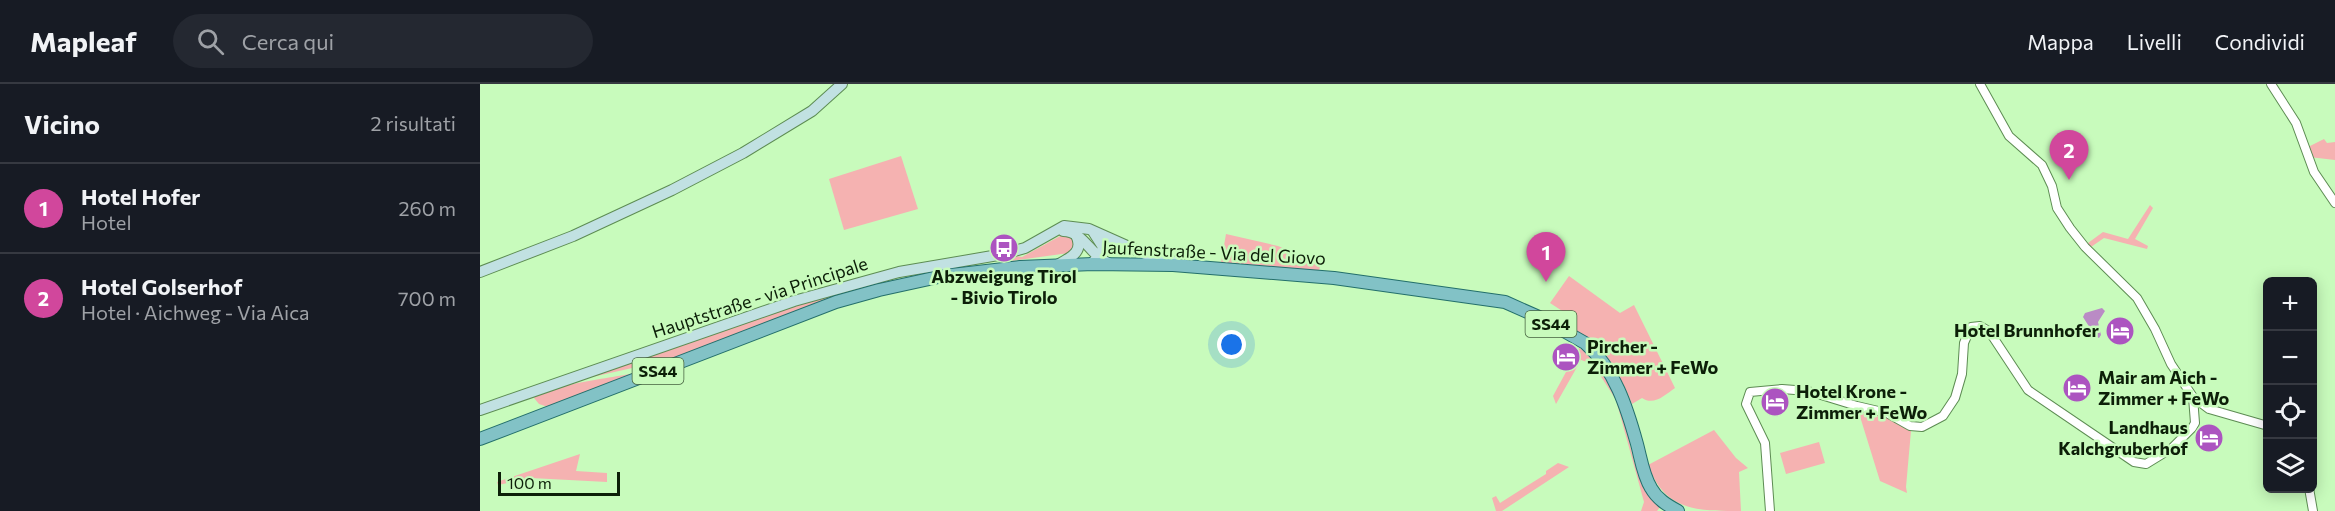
<!DOCTYPE html>
<html lang="it">
<meta charset="utf-8">
<style>
:root{--surface:#171b24;--page:#242831;--text:#f1f3f6;--muted:#9ea1a6;--line:#363941;--accent:#8c9099}
body{margin:0;font-family:Commissioner,sans-serif;background:var(--page);color:var(--text)}
.controls{position:absolute;right:18px;bottom:18px;display:grid;overflow:hidden;border-radius:9px;box-shadow:0 3px 15px #0003}
.controls button{width:54px;height:54px;display:grid;place-items:center;padding:0;border:0;border-bottom:2px solid var(--line);background:var(--surface);color:var(--text);font:30px sans-serif}
.scale{position:absolute;left:18px;bottom:15px;width:122px;box-sizing:border-box;padding-left:6px;border:3px solid #0c1f08;border-top:0;font-size:16px;line-height:21px;white-space:nowrap;color:#0c1f08;-webkit-text-stroke:4px #c8fbbc;paint-order:stroke}
.you{position:absolute;left:752px;top:261px;width:21px;height:21px;margin:-15px;border:4px solid #fff;border-radius:50%;background:#1a73e8;box-shadow:0 0 0 9px #1a73e833}
.badge{display:grid;place-items:center;width:39px;height:39px;border-radius:50%;background:var(--accent);color:#fff;font-size:20px;font-weight:700}
.pin{position:absolute;translate:-50% -50px;filter:drop-shadow(0 2px 3px #0008)}
.pin::after{content:'';position:absolute;top:32px;width:21px;height:18px;background:inherit;clip-path:polygon(0 0,100% 0,50% 100%)}
.list{margin:0;padding:0;list-style:none}
h2{display:flex;justify-content:space-between;align-items:center;height:78px;margin:0;padding:0 24px;font-size:26px}
h2 small{font-size:20px;font-weight:400;color:var(--muted)}
.list li{display:grid;grid-template-columns:39px 1fr auto;gap:18px;align-items:center;box-sizing:border-box;height:90px;padding:0 24px;border-top:2px solid var(--line)}
.list b{display:block;font-size:22px;white-space:nowrap}
.list p{margin:0;font-size:20px;white-space:nowrap;color:var(--muted)}
.list em{font-size:20px;font-style:normal;color:var(--muted)}
.icon{flex:none;width:33px;height:33px;fill:none;stroke:currentColor;stroke-width:2;stroke-linecap:round;stroke-linejoin:round}
.map{position:relative;flex:none;width:1855px;height:427px;overflow:hidden}
header{display:flex;align-items:center;gap:36px;box-sizing:border-box;height:84px;padding:0 30px;background:var(--surface);border-bottom:2px solid var(--line)}
header strong{font-size:28px}
nav{display:flex;gap:33px;margin-inline-start:auto;font-size:21px}
.search{width:420px;height:54px;background:var(--page);display:flex;align-items:center;gap:15px;box-sizing:border-box;padding:0 21px;border-radius:33px;color:var(--muted);font-size:22px}
main{display:flex}
aside{flex:1;background:var(--surface)}
.map>svg:first-child{display:block}
.green{fill:#f5b2b1}
.water{fill:#ba8bc5}
.lines{fill:none;stroke-linecap:round;stroke-linejoin:round}
.street-casing{stroke:#5d8c53;stroke-width:10}
.secondary-casing{stroke:#5d8c53;stroke-width:12}
.primary-casing{stroke:#236f6b;stroke-width:14}
.street{stroke:#fff;stroke-width:8}
.secondary{stroke:#c1e1e2;stroke-width:10}
.primary{stroke:#82c2c6;stroke-width:12}
.labels{text-anchor:middle;stroke-width:5;stroke-linejoin:round;paint-order:stroke}
.shield{fill:#c8fbbc;stroke:#44613e;stroke-width:1.5}
.shield-label{font-size:16px;font-weight:bold;fill:#0c1f08}
.street-label{font-size:18px;fill:#0c1f08;stroke:#c8fbbc}
.poi-label{font-size:18px;font-weight:bold;fill:#0c1f08;stroke:#c8fbbc;text-anchor:start}
</style>
<header>
<strong>Mapleaf</strong>
<div class="search"><svg class="icon" aria-label="search" viewBox="0 0 24 24"><circle cx="10" cy="10" r="6"/><path d="M15 15l6 6"/></svg>Cerca qui</div>
<nav><a>Mappa</a><a>Livelli</a><a>Condividi</a></nav>
</header>
<main>
<aside>
<h2>Vicino<small>2 risultati</small></h2>
<ul class="list">
<li><span class="badge" style="background:#d1479c">1</span><div><b>Hotel Hofer</b><p>Hotel</p></div><em>260 m</em></li>
<li><span class="badge" style="background:#d1479c">2</span><div><b>Hotel Golserhof</b><p>Hotel · Aichweg - Via Aica</p></div><em>700 m</em></li>
</ul>
</aside>
<div class="map">
<svg width="1855" height="427" viewBox="0 0 1855 427">
<rect width="100%" height="100%" fill="#c8fbbc"/>
<g class="green">
<polygon points="1844,55 1847,59 1855,58 1855,76 1829,73 1826,64"/>
<polygon points="421,72 438,125 364,146 349,95"/>
<polygon points="1670,121 1673,124 1655,155 1668,162 1667,165 1624,154 1608,165 1604,162 1623,148 1648,155"/>
<polygon points="746,150 798,162 836,178 840,182 839,187 741,179"/>
<polygon points="582,151 593,154 594,163 589,169 531,177 527,174 536,172 542,173"/>
<path d="M1089,192L1140,229L1154,221L1195,304C1185,311 1174,322 1162,314L1152,320C1143,297 1130,274 1113,255L1112,256L1086,241L1090,232L1070,219Z"/>
<polygon points="364,209 197,273 182,274 161,282 90,298 328,217"/>
<path d="M1099,264C1110,269 1118,280 1124,291C1131,301 1137,312 1141,324C1151,356 1153,400 1180,423L1177,427H1161L1164,418L1136,316L1113,280L1101,276L1076,320L1073,312Z"/>
<path d="M155,289L68,323L59,320L54,314C62,302 137,293 155,289Z"/>
<polygon points="1378,326 1404,331 1431,347 1426,403 1427,409 1400,397"/>
<path d="M1234,346L1256,374L1268,384L1259,388L1261,427C1216,427 1185,427 1168,381Z"/>
<polygon points="1339,358 1345,379 1306,390 1300,369"/>
<polygon points="100,370 96,387 127,389 127,398 51,394 18,401 17,398"/>
<polygon points="1078,379 1089,383 1022,427 1016,427 1012,414 1016,412 1020,419 1066,390 1066,387"/>
</g>
<polygon class="water" points="1622,224 1625,227 1618,238 1621,251 1619,254 1615,252 1603,233 1605,229"/>
<g class="lines">
<g class="street-casing">
<g id="street">
<polyline points="1500,0 1529,52 1562,81 1572,102 1577,124 1590,144 1605,163 1657,214 1675,245 1691,280 1713,313 1729,325 1788,342"/>
<polyline points="1791,0 1816,39 1834,88 1855,119"/>
<polyline points="1829,404 1833,427"/>
<polyline points="1290,427 1285,359 1266,320 1270,308 1302,305 1328,307 1377,322 1407,329 1430,342 1442,343 1463,332 1475,314 1482,290 1484,259 1491,243 1500,242 1509,247 1548,306 1654,378 1666,380 1692,364 1712,344 1715,339 1713,313"/>
</g>
</g>
<g class="secondary-casing">
<g id="secondary">
<path d="M583,147C604,147 611,173 630,180"/>
<polyline points="613,178 620,172 623,163 614,149"/>
<path d="M579,180C592,173 604,167 596,151"/>
<polyline points="0,188 93,152 192,106 263,69 332,27 362,0"/>
<polyline points="0,326 314,217 419,188 524,170 545,164 584,142 609,145 665,170 696,178"/>
</g>
</g>
<g class="primary-casing">
<path id="primary" d="M0,355L356,218L399,206L463,192L540,183L613,180L693,181L854,194L1025,218L1061,234L1105,259C1135,285 1147,324 1157,360C1161,375 1163,391 1171,404C1177,415 1187,421 1198,427"/>
</g>
<use href="#street" class="street"/>
<use href="#secondary" class="secondary"/>
<use href="#primary" class="primary"/>
</g>
<defs>
<g id="bus-disc" transform="scale(1.5)"><circle r="9.5" fill="#ac54c0" stroke="#c8fbbc"/><path d="M-5-6H5V4H4V6H2V4H-2V6H-4V4H-5ZM-3.5-4V0h7V-4ZM-3.5 1.2v1.5H-2V1.2ZM2 1.2v1.5H3.5V1.2Z" fill="#fff"/></g>
<g id="hotel-disc" transform="scale(1.5)"><circle r="9.5" fill="#ac54c0" stroke="#c8fbbc"/><path d="M-6-4.5h1.5V1H6V5H4.5V3h-9V5H-6ZM-4 0a1.8 1.8 0 1 1 3.6 0ZM.5 0V-2.5h3Q6-2.5 6 0Z" fill="#fff"/></g>
</defs>
<g fill-rule="evenodd">
<use href="#bus-disc" x="524" y="164"/>
<use href="#hotel-disc" x="1640" y="247"/>
<use href="#hotel-disc" x="1086" y="273"/>
<use href="#hotel-disc" x="1597" y="304"/>
<use href="#hotel-disc" x="1295" y="318"/>
<use href="#hotel-disc" x="1729" y="354"/>
</g>
<g class="labels">
<g class="shield">
<rect x="1045.5" y="227" width="51" height="26" rx="4.5"/>
<rect x="152.5" y="274" width="51" height="26" rx="4.5"/>
</g>
<g class="shield-label">
<text x="1071" y="246">SS44</text>
<text x="178" y="293">SS44</text>
</g>
<g class="street-label">
<text transform="translate(734 169) rotate(3)" y="6">Jaufenstraße - Via del Giovo</text>
<text transform="translate(280 214) rotate(-18)" y="6">Hauptstraße - via Principale</text>
</g>
<g class="poi-label">
<text x="524" y="199" text-anchor="middle">Abzweigung Tirol<tspan x="524" dy="21">- Bivio Tirolo</tspan></text>
<text x="1619" y="253" text-anchor="end">Hotel Brunnhofer</text>
<text x="1107" y="269">Pircher -<tspan x="1107" dy="21">Zimmer + FeWo</tspan></text>
<text x="1618" y="300">Mair am Aich -<tspan x="1618" dy="21">Zimmer + FeWo</tspan></text>
<text x="1316" y="314">Hotel Krone -<tspan x="1316" dy="21">Zimmer + FeWo</tspan></text>
<text x="1708" y="350" text-anchor="end">Landhaus<tspan x="1708" dy="21">Kalchgruberhof</tspan></text>
</g>
</g>
</svg>
<div class="controls">
<button>+</button>
<button>−</button>
<button><svg class="icon" aria-label="locate" viewBox="0 0 24 24"><circle cx="12" cy="12" r="6"/><path d="M12 2v4M12 18v4M2 12h4M18 12h4"/></svg></button>
<button><svg class="icon" aria-label="layers" viewBox="0 0 24 24"><path d="M12 4l9 5-9 5-9-5zM3 14l9 5 9-5"/></svg></button>
</div>
<div class="scale">100 m</div>
<div class="you"></div>
<div class="pin badge" style="left:1066px;top:198px;background:#d1479c">1</div>
<div class="pin badge" style="left:1589px;top:96px;background:#d1479c">2</div>
</div>
</main>
